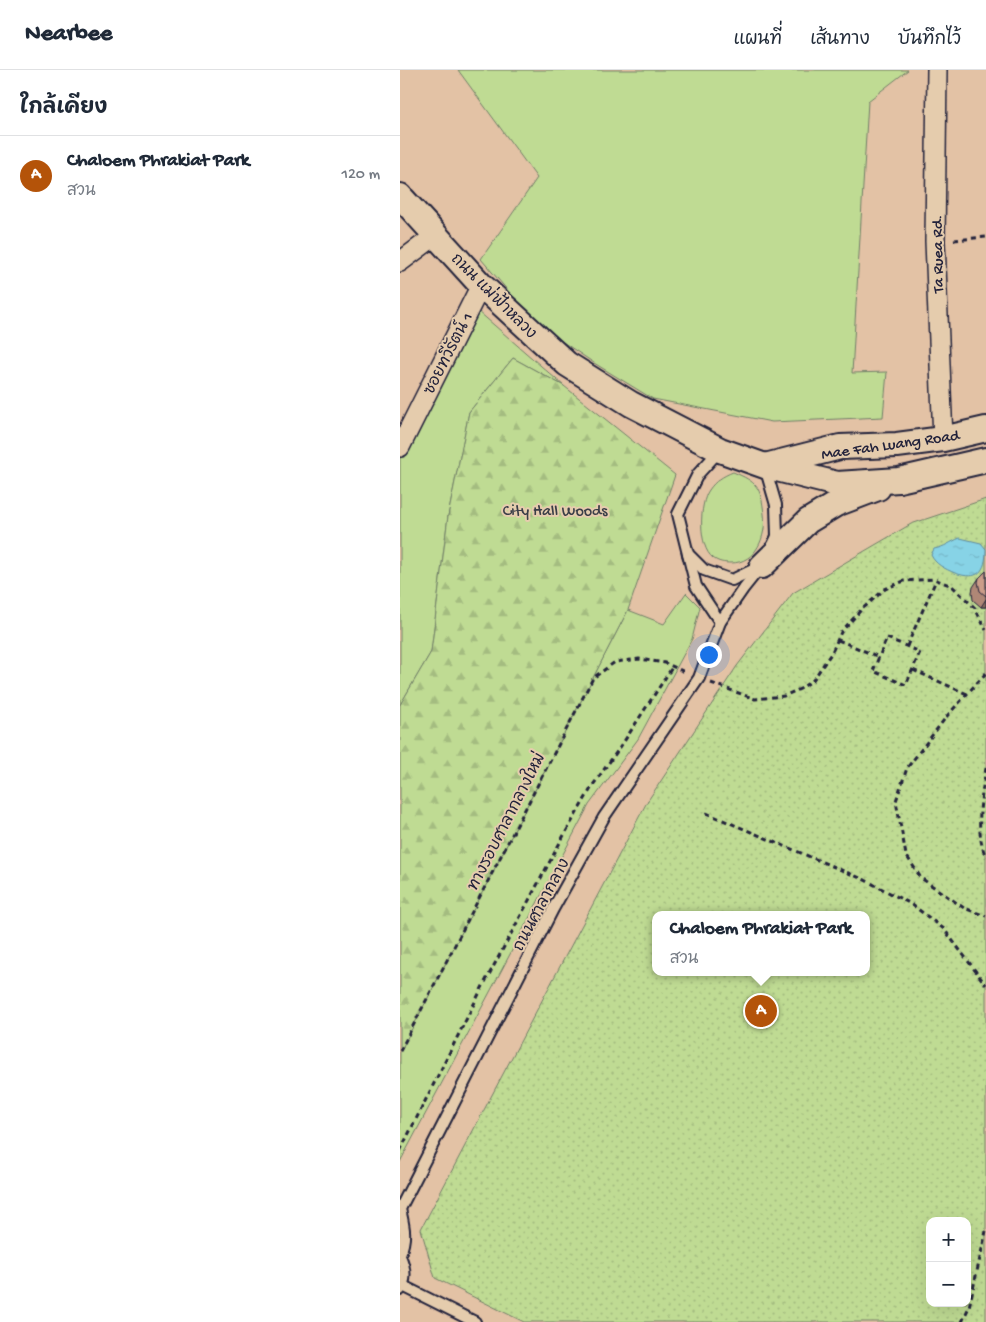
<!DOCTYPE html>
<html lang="th">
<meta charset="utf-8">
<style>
:root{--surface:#fff;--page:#f2f2f3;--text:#1f2937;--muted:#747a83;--line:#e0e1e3;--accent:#b45309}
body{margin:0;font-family:"Gochi Hand","Playpen Sans Thai",sans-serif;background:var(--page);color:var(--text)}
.controls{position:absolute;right:15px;bottom:15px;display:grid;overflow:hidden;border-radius:10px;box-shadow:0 5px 20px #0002}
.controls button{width:45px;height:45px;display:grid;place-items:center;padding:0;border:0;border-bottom:1px solid var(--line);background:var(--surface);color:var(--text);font:25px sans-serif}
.you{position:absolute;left:308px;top:584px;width:18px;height:18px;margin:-12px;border:4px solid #fff;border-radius:50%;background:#1a73e8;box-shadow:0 0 0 8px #1a73e833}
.badge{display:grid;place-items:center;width:32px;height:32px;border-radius:50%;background:var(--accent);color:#fff;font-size:16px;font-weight:700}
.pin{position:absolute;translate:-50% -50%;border:2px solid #fff;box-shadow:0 1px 5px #0006}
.popup{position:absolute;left:252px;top:841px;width:218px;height:65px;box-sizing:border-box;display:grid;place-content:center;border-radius:10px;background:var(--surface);filter:drop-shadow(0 1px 4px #0005);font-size:16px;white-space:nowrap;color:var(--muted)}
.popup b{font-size:19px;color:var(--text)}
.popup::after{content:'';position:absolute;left:50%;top:100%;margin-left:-10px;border:10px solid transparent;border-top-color:var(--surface)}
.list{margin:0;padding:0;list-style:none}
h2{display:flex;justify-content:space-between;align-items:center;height:65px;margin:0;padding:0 20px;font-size:21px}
h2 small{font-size:16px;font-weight:400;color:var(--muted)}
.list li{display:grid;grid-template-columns:32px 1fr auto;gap:15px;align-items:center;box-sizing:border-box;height:80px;padding:0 20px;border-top:1px solid var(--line)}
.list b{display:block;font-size:19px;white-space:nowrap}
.list p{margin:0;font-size:16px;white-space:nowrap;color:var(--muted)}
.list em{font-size:16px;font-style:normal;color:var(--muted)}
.map{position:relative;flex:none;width:586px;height:1252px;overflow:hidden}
header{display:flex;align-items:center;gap:30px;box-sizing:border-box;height:70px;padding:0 25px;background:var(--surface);border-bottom:1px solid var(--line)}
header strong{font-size:24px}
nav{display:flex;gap:28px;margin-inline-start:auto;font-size:18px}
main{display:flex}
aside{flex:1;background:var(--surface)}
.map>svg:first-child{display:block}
.green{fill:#bfdb93;stroke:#707e67}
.forest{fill:url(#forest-firs);stroke:#707e67}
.park{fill:url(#park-dots);stroke:#707e67;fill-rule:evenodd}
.water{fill:url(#water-ripples);stroke:#5f8ca2}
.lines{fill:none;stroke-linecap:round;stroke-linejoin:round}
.service-casing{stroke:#22223b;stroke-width:14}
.minor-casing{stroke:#22223b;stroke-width:22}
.tertiary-casing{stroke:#22223b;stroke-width:28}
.path{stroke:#22223b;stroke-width:3;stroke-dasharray:5 4;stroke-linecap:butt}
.service{stroke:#e5ccad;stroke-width:10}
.minor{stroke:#e5ccad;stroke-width:19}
.tertiary{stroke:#e5ccad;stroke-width:24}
.wall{fill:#af8776;stroke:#22223b}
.shaded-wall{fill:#8e6e60;stroke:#22223b}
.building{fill:#cb9d89;stroke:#22223b}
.labels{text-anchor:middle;stroke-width:4;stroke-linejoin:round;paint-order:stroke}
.street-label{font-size:16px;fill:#22223b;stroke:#e5ccad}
.park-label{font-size:16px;fill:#3a3e48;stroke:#e5ccad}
</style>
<header>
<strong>Nearbee</strong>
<nav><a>แผนที่</a><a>เส้นทาง</a><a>บันทึกไว้</a></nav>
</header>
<main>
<aside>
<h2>ใกล้เคียง<small></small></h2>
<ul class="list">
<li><span class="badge">A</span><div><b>Chaloem Phrakiat Park</b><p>สวน</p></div><em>120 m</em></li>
</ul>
</aside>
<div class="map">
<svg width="586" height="1252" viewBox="0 0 586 1252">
<defs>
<pattern id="forest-firs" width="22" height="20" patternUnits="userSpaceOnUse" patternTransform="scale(1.25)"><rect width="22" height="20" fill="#bfdb93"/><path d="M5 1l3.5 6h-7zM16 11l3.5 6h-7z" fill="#a4bc80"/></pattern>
<pattern id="park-dots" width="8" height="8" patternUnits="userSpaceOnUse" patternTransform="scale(1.25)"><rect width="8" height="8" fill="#bfdb93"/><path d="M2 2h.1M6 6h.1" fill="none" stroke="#a4bc80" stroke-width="1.8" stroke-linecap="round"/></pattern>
<pattern id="water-ripples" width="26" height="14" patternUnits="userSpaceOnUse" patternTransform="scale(1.25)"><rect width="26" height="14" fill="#87d3e6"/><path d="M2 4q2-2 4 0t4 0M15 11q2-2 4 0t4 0" fill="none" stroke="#74b5c6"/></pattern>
</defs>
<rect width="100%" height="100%" fill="#e3c2a5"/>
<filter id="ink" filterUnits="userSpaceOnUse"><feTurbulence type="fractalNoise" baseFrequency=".02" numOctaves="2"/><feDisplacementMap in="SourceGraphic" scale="10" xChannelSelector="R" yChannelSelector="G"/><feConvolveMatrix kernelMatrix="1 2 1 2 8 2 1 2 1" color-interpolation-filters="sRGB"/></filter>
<g filter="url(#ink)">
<g class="green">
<polygon points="58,0 508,0 468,31 452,303 487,302 483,347 372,352 253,329 194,293 136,254 81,189 137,108"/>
<polygon points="71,235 164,316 113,288 69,342 48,446 31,582 0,635 0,377"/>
<path d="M333,402C357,412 361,417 364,444C367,466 356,493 331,493C324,493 318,492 313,488C298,477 299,434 309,420C315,411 323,406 333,402Z"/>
<polygon points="286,523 300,537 292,569 238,669 189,735 0,1092 0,981 228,540 264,554"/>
</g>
<polygon class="forest" points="113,288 164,316 275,405 228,540 0,982 0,635 31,582 48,446 69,342"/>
<path class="park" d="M586,429V1252H124L35,1208L21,1159L247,732L337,596L393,523L511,454ZM256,845H466V902H256ZM530,1151H567V1233H530Z"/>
<path class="water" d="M560,468L581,473L586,479C586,502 578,511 555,503C545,499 535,494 531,485L534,479C545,477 550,472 560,468Z"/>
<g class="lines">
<g class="service-casing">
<g id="service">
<polyline points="320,380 298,404 278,444 288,484 304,500 332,510 359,497"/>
<polyline points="365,397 376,435 377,466 372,477"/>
<polyline points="288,484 296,516 320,552"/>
<path d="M0,1184C7,1166 4,1157 0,1139L153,839L204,747L299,608L320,552L343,519L363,494"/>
<path d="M0,1186C5,1197 7,1209 0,1220"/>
<polyline points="3,1216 75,1252"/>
</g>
</g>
<g class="minor-casing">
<g id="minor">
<polyline points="537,0 535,171 543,369"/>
<polyline points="0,192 36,165"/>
<polyline points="0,377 81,215"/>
</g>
</g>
<g class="tertiary-casing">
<g id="tertiary">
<polyline points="0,126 81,215 167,294 231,334 320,380 365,396 437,414 499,410 586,390"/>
<polyline points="369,395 440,377 497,375 543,369 586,359"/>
<polyline points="362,496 408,451 436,434 478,418"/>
</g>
</g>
<g class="path">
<polyline points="554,170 586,167"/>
<polygon points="487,568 520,582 506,615 473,601"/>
<polyline points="438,570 479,587"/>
<polyline points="507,576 536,510"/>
<polyline points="513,600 567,624"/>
<polyline points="586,603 547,646 507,698 496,731 506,785 521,808 564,838 586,846"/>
<polyline points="311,613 355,629 384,626 400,619 413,610 432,582 441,562 461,540 485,519 504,511 534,509 552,516 575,538 586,560"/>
<path d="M586,698C582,724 574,761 586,787"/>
<polyline points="306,743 465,810 511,834 544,859 586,915"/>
<polyline points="0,981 193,608 215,592 239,589 265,593 287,603"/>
<polyline points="0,1081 84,914 163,767 193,715 223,673 273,596"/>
<polyline points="562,1252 569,1237 586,1161"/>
</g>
<use href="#service" class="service"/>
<use href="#minor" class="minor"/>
<use href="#tertiary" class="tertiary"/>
</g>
<polygon class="wall" points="586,501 586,537 581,537 573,530 572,522 573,517 579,508"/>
<polygon class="shaded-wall" points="586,529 586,537 581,537"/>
<polygon class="building" points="586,501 586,526 580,521 578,512 579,508"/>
</g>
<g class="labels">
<g class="street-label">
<text transform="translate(536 184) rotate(-91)" y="6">Ta Ruea Rd.</text>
<text transform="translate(95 225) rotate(45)" y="6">ถนน แม่ฟ้าหลวง</text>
<text transform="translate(47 283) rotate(-63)" y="6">ซอยทวีรัตน์ 1</text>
<text transform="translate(490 373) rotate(-8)" y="6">Mae Fah Luang Road</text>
<text transform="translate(105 751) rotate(-63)" y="6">ทางรอบศาลากลางใหม่</text>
<text transform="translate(140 834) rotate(-62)" y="6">ถนนศาลากลาง</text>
</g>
<g class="park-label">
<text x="155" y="445">City Hall Woods</text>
</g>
</g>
</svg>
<div class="controls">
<button>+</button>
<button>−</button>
</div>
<div class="you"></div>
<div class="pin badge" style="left:361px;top:941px">A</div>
<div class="popup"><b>Chaloem Phrakiat Park</b>สวน</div>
</div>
</main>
